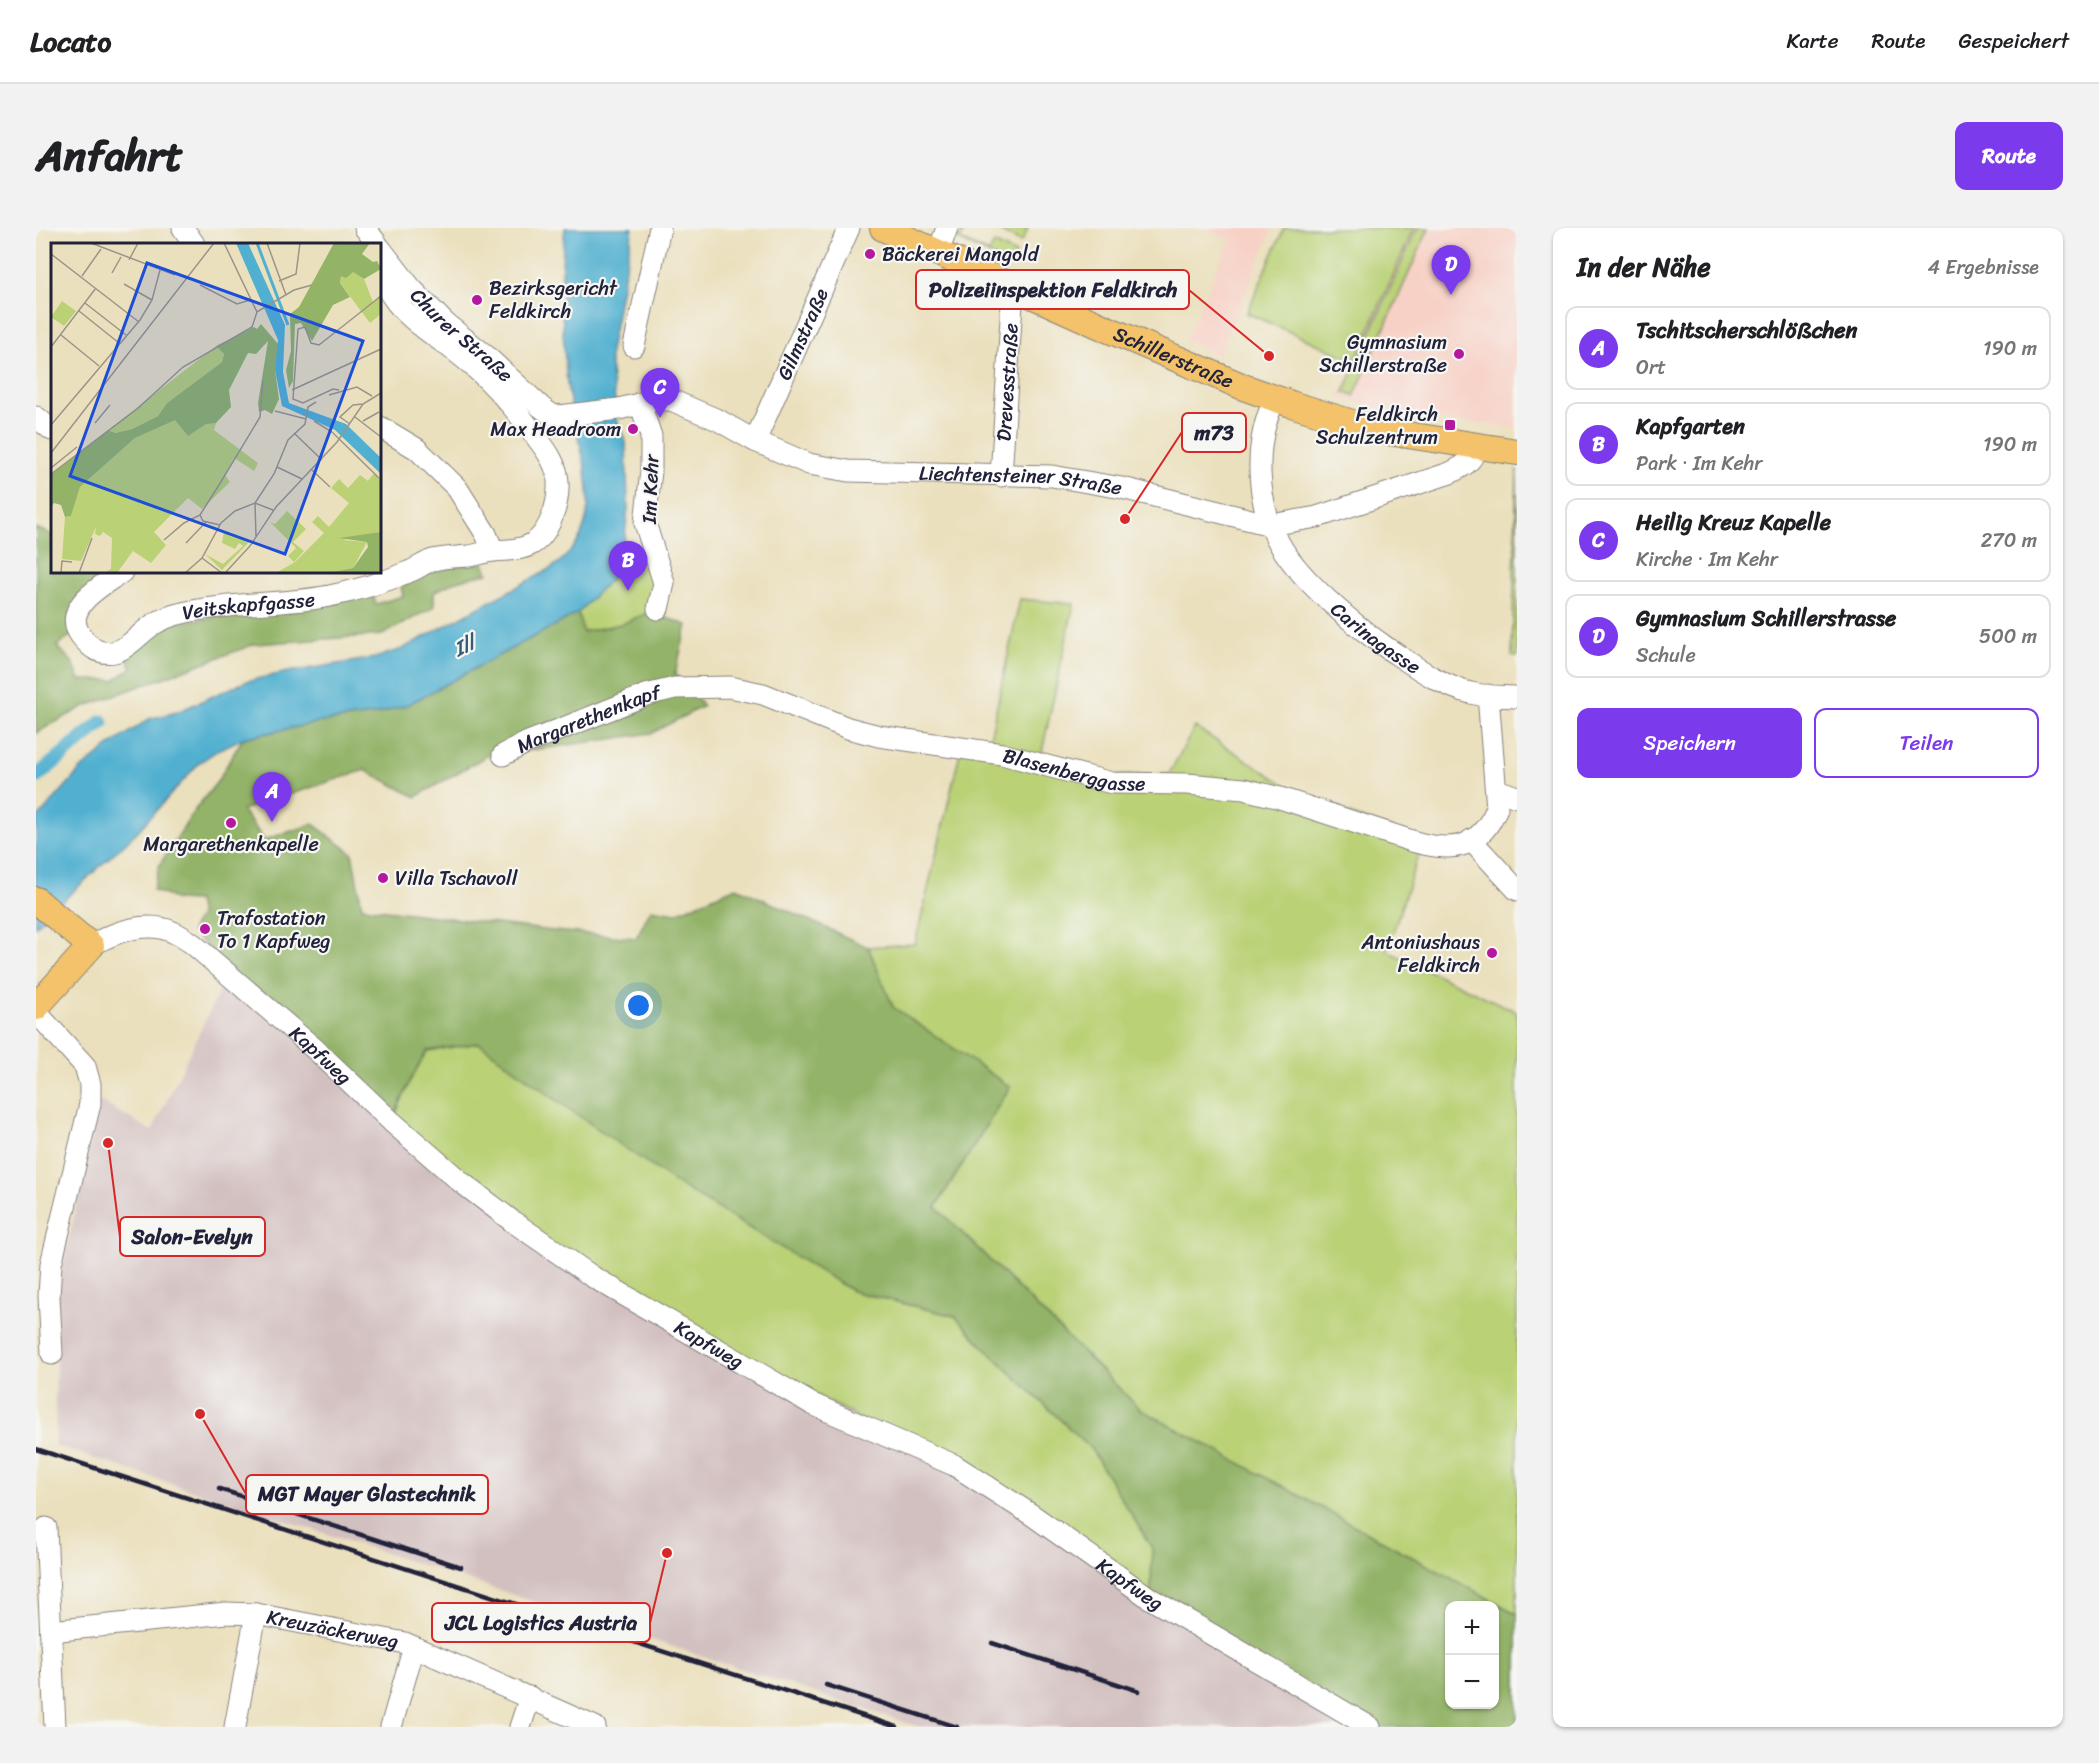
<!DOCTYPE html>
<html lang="de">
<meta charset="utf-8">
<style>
:root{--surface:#fff;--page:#f2f2f2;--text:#202124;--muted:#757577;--line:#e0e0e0;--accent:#7c3aed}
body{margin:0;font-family:Sriracha,sans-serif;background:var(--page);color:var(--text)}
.controls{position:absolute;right:18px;bottom:18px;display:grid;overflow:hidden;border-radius:12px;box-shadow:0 2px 4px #0004}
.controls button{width:54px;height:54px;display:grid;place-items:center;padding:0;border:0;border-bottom:2px solid var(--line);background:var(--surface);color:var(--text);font:30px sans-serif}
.you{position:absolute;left:603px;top:778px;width:21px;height:21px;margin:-15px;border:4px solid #fff;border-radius:50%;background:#1a73e8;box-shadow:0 0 0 9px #1a73e833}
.badge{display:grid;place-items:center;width:39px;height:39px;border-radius:50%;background:var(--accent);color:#fff;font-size:20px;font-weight:700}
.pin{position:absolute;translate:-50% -50px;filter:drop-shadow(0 2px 3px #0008)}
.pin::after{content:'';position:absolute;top:32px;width:21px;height:18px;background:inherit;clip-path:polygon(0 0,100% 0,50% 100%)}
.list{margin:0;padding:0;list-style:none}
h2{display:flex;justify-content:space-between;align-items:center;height:78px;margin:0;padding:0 24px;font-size:26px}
h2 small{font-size:20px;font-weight:400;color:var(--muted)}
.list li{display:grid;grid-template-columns:39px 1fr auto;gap:18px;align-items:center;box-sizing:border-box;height:84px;margin:0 12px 12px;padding:0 12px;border:2px solid var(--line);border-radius:12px}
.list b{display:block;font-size:22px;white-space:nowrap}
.list p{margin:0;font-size:20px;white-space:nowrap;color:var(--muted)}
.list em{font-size:20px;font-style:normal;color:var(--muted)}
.actions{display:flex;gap:12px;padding:18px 24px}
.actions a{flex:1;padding:14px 0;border:2px solid var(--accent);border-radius:12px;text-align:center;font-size:21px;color:var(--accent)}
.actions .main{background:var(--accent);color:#fff}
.map{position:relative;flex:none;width:1481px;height:1499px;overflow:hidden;border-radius:12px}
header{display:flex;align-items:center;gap:36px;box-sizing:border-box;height:84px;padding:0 30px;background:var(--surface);border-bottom:2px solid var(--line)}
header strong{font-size:28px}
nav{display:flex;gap:33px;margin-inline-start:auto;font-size:21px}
.intro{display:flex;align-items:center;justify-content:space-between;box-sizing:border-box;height:144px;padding:0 36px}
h1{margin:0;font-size:42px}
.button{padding:15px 27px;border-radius:12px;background:var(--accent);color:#fff;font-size:21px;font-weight:700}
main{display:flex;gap:36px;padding:0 36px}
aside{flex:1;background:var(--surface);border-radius:12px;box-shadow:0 2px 4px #0004}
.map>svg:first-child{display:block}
.built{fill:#f7d1c6}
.industrial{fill:#d2bfbf}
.green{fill:#bad176;stroke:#6e7a58;stroke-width:1.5}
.forest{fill:#93b367;stroke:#5a6a51;stroke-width:1.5;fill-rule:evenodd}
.water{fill:#51b0d0;stroke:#3a6986;stroke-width:1.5}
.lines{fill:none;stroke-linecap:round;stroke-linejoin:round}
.canal{stroke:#51b0d0;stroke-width:15}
.minor-casing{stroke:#86817c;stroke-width:23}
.major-casing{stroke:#86817c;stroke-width:28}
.minor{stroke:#fff;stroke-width:21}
.major{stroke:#f3c26a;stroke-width:26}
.rail{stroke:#22223b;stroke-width:4.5}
.poi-dot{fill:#b5179e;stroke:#f6f6f2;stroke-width:2}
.labels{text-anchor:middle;stroke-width:4.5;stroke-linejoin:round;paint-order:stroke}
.poi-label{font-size:20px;fill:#22223b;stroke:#f6f6f2;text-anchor:start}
.street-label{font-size:20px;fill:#22223b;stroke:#f6f6f2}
.water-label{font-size:21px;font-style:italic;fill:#355b77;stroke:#f6f6f2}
.inset-river{fill:none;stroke:#51b0d0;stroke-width:3}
.inset-road{fill:none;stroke:#9b9489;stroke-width:1.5}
.view{fill:#1d4ed8;fill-opacity:0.15;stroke:#1d4ed8;stroke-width:3}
.inset-edge{fill:none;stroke:#22223b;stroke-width:3}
.leader{fill:none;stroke:#d62828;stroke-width:2}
.callout-dot{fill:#d62828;stroke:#f6f6f2;stroke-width:2}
.callout{fill:#f6f6f2;stroke:#d62828;stroke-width:2}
.callout-label{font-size:21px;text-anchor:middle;font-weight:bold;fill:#22223b}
</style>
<header>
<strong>Locato</strong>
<nav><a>Karte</a><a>Route</a><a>Gespeichert</a></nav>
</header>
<div class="intro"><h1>Anfahrt</h1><a class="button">Route</a></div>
<main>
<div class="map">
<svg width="1481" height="1499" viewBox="0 0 1481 1499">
<rect width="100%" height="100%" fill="#f6f6f2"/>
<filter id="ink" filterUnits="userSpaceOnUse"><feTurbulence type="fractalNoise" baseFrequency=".0167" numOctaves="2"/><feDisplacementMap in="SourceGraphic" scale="12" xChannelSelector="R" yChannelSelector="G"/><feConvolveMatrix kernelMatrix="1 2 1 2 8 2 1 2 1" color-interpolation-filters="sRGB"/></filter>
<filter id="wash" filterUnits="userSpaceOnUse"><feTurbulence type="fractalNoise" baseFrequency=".008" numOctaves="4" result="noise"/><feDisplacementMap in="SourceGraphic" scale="24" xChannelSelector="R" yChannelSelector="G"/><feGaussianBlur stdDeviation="1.35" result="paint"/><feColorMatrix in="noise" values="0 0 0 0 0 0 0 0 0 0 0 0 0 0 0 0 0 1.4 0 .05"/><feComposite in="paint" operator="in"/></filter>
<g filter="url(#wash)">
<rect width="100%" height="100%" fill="#ebe0bd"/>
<g class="built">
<polygon points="1167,0 1237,0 1182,127 1149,112 1194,12"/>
<polygon points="1378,0 1481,0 1481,200 1388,190 1343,181 1303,169"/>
</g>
<polygon class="industrial" points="192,745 874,1217 1334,1499 883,1499 20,1218 19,1176 21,1065 64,873 116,903"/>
<g class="green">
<polygon points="920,0 929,0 924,12 953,25 958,15 980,26 975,37 921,11 919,8"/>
<polygon points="958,0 992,0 987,12 984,14"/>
<polygon points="1248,0 1378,0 1319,133 1211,85"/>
<polygon points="1381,0 1393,0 1318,168 1308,164"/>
<polygon points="1481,242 1481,429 1476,428"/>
<polygon points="610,320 622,352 614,384 586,396 546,404 542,385 576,349 587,324"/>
<polygon points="984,371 1038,376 1005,528 1075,548 1133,546 1159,499 1273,572 1387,612 1351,723 1481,784 1481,1386 1104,1181 900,979 974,859 857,779 832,719 879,716 927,512 953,515"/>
<polygon points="443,815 523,874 816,1063 919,1088 951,1122 1055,1221 1116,1320 1115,1371 874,1217 557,1049 356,894 374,853 391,823"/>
</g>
<g class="forest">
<path d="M0,300L16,307V344H74L37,406L21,418L36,434L44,452H78L96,440L90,427L134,396L336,364L340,376L367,368L365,359C390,341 418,338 448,334L452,345L420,353L398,364V379L346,407L219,416L47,479L0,505Z"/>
<path d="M614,384L651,397L639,446L667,478L616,505L497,522L464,520L380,569L329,542L206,582L228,612L277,596L316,625L326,679L517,703L600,710L615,681L640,685L700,659L832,719L857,779L974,859L900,979L1104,1181L1481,1386V1499H1334L1115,1371L1116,1320L1055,1221L951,1122L919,1088L816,1063L643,957L523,874L443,815L391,823L374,853L356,894L155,703L164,687L161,673L141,672L117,662L124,636L161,579L181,554L207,510L285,494L342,486L371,477L542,385L547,404L586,396ZM1414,1378H1458V1476H1414Z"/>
</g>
<path class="water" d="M529,0H597L574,123V136L582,194L590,214L592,280L587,324L576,349L542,385L371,477L342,486L285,494L207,510L182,522L163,535L101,604L0,698V592L45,541L76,516L113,491L141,484L211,453L252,444L339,430L366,421L514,341C584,296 538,218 531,155C526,104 523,51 529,0Z"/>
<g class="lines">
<polyline class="canal" points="0,549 66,494"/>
</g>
</g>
<g filter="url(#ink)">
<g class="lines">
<g class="minor-casing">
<g id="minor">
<polyline points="147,0 158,16"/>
<polyline points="329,0 341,16"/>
<path id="s1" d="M344,20L375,60L409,95L449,127L505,179L516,187L523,188L583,181L619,172H635L682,192L719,213L773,236L812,243L1016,248L1086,260L1235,297L1281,289L1414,245C1428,238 1438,233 1441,217"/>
<polyline points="902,25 911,0"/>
<polyline points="598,118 624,0"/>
<path id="s2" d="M1239,171C1217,215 1219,277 1246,320C1268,355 1317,396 1351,420C1377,437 1405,458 1435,465C1450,469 1466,468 1481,469"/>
<polyline points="604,175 615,208 615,243 609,295 628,355 622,381"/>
<polyline points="0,189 16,202"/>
<polyline points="344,199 381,221 421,260 450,306 457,323"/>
<path id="s3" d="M719,213L813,0"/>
<path id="s4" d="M965,248L976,75L983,62"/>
<path id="s5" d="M86,344C67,357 24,379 45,408C50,414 56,421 63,423C87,431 100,407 118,396C139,383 169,381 193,378C227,374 264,375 298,367C323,362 348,354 372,344C381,341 388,335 397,332C409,329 421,329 433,328C441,327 448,324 456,323C470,322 483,323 496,316C514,305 523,275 522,255C522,238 511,223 501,210C482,184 461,159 437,138C406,109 358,90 345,45L353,33"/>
<path id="s6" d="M467,527L490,515L610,467L639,460L694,459L727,466L812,500L843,508L966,526L1076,555L1151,556L1208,561L1244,570L1379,614C1419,625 1444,620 1461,580L1452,467"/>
<polyline points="1461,562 1481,569"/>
<polyline points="1435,612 1481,662"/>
<path id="s7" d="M55,718C77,704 111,692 137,704C144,707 151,712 157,716L280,822L356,894L425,954L476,993L557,1049L776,1176L918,1237L996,1287L1115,1371L1334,1499"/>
<polyline points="0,784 49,838 54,856 54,876 15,1036 13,1068 16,1126"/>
<polyline points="10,1300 19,1499"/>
<path id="s8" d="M15,1403L190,1385L220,1386L369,1415L559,1499"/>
<polyline points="199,1499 220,1386"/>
<polyline points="355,1499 378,1419"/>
<polyline points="484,1499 494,1469"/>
</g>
</g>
<g class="major-casing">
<g id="major">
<path id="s9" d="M847,0L1071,101L1210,160L1255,176L1339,202L1481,224"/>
<polyline points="0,672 55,718 0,779"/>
</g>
</g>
<use href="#minor" class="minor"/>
<use href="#major" class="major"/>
<g class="rail">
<polyline points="0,1221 861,1499"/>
<polyline points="183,1261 425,1339"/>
<polyline points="956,1415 1103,1463"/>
<polyline points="790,1457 921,1499"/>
</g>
</g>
</g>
<g class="poi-dot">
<circle cx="834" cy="26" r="6"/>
<circle cx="441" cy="72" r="6"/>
<circle cx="1423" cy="126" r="6"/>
<rect x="1408" y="191" width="12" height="12" rx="3"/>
<circle cx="597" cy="201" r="6"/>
<circle cx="195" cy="595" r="6"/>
<circle cx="347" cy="650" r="6"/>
<circle cx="169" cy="701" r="6"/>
<circle cx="1456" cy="725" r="6"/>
</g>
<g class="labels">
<g class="poi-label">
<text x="846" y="33">Bäckerei Mangold</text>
<text x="453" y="67">Bezirksgericht<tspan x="453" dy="23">Feldkirch</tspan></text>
<text x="1411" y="121" text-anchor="end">Gymnasium<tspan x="1411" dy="23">Schillerstraße</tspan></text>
<text x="1402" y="193" text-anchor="end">Feldkirch<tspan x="1402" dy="23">Schulzentrum</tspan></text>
<text x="585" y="208" text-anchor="end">Max Headroom</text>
<text x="195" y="623" text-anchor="middle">Margarethenkapelle</text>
<text x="359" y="657">Villa Tschavoll</text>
<text x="181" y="697">Trafostation<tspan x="181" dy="23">To 1 Kapfweg</tspan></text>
<text x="1444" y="721" text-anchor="end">Antoniushaus<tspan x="1444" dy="23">Feldkirch</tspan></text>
</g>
<g class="street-label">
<text dy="7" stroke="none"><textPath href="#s3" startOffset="117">Gilmstraße</textPath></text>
<text dy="7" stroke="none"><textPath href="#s1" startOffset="120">Churer Straße</textPath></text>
<text dy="7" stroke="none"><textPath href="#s9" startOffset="318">Schillerstraße</textPath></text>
<text dy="7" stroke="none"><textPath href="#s4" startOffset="94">Drevesstraße</textPath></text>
<text dy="7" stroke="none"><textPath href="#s1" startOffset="726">Liechtensteiner Straße</textPath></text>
<text transform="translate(614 261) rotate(-88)" y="7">Im Kehr</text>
<text dy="7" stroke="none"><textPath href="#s5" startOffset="272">Veitskapfgasse</textPath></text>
<text dy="7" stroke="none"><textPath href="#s2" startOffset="286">Carinagasse</textPath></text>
<text dy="7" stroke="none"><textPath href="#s6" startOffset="93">Margarethenkapf</textPath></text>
<text dy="7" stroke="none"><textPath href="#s6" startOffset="596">Blasenberggasse</textPath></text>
<text dy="7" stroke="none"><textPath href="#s7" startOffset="279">Kapfweg</textPath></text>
<text dy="7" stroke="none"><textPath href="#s7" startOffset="765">Kapfweg</textPath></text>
<text dy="7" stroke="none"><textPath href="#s7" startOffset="1251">Kapfweg</textPath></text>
<text dy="7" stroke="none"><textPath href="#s8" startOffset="284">Kreuzäckerweg</textPath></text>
</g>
<g class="water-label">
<text transform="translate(428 418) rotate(-26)" y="7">Ill</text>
</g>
</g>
<g transform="translate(15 15)">
<rect width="330" height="330" fill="#ebe0bd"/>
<path d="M302,29L313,36L322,59L330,51V71L319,80L289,40L290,32ZM11,58L25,68L13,83L0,74ZM165,103L173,111L171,119L116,160L107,173L81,186L64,190L57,187ZM124,176L165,180L163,187L207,220L203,228L183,215L174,232L179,239L151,266L137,255L103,289L115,302L100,320L82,308L66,330H53L60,326L61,295L52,289L49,293L44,291L45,284L30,318L11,316L14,274L20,273L29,244L84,195ZM323,230L330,237V289L292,297L316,299L302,325L277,330H225L244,319L273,290L261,279L267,273L278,284L298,260L280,245L288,236L297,245L309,232L317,238ZM236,268L255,286L242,299L253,308L243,319L237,313L245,305L219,279L224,281ZM173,288L199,298L171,327L154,311L172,321L192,303L188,300L184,306L171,300Z" fill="#bad176"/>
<path d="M283,0H319L311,11L322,19L326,18L330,26L313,36L302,29L295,35L290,33L289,40L299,54L282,62L261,98L250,80L244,81L242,138L238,145L235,127L240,108L239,71L248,64ZM210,81L228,102L224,127L228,156L221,171L214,167L208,169L207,160L217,98L205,111L197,110L178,147L180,164L165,180L155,181L137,193L124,177L84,195L29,244L20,273L14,274L10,262L3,260L0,264V231L57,187L64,190L81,186L107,173L116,160L171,119L173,111L165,103L203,84L206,86ZM330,289V330H277L302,325L317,304L316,299L288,295Z" fill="#93b367"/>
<path d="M185,0H197L234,82L232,129L238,160L295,181L330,215V231L284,187L231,163L224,127L227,97Z" fill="#51b0d0"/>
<path class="inset-river" d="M206,0L237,82"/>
<path class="inset-road" d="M40,0L124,32M173,0L206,69L243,47L261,42M216,0L235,52M0,11L88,79M78,17L87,0M61,30L70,14M31,33L50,6M228,38L245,31L249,0M73,41L101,57M149,42L186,61L199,57M34,60L75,92M28,68L68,100M10,92L48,123M0,104L45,45M241,147L330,106M288,147L282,146L252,160L242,156L247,86L254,84L260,100L268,102L330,53M278,152L306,144L321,153M224,168L255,176M304,174L330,194M263,178L281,189L328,235M312,178L328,169M44,180L59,162M299,181L289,174L302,162L312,161M0,182L89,77L101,57L109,27M243,190L271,217M0,210L163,0M226,224L251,236M0,225L26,204M261,227L279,244M0,231L86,166L132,124L201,84L206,69M149,272L152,278L169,282M205,294L204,260L223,231L237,197L254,181L257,164L265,159M113,297L133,280L149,272L168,242L209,174L212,138M135,300L155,279M151,315L171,330M10,330L11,318L21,319M28,330L41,295M134,330L151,315L170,280L184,268L204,260L222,267M174,330L199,303L225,264L286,199L312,161L330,150"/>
<path class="view" d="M96,20L312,98L234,311L19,233Z"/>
<rect width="330" height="330" class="inset-edge"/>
</g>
<path class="leader" d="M1233 128L1153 62M1089 291L1146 204M72 915L84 1009M164 1186L210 1266M631 1325L614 1395"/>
<g class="callout-dot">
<circle cx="1233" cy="128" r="6"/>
<circle cx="1089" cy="291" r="6"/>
<circle cx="72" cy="915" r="6"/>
<circle cx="164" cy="1186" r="6"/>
<circle cx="631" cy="1325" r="6"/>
</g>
<g class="callout">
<rect x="880" y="42" width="273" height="39" rx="6"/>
<rect x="1146" y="185" width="64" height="39" rx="6"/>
<rect x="84" y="989" width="145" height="39" rx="6"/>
<rect x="210" y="1247" width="242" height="39" rx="6"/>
<rect x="396" y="1375" width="218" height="39" rx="6"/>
</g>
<g class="callout-label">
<text x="1017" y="69">Polizeiinspektion Feldkirch</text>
<text x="1178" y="212">m73</text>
<text x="156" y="1016">Salon-Evelyn</text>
<text x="331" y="1273">MGT Mayer Glastechnik</text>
<text x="505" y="1402">JCL Logistics Austria</text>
</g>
</svg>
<div class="controls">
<button>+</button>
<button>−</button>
</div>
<div class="you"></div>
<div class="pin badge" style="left:236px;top:594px">A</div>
<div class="pin badge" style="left:592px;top:363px">B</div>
<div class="pin badge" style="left:624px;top:190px">C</div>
<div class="pin badge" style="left:1415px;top:67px">D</div>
</div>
<aside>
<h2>In der Nähe<small>4 Ergebnisse</small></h2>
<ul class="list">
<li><span class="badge">A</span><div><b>Tschitscherschlößchen</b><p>Ort</p></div><em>190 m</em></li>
<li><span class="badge">B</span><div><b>Kapfgarten</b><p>Park · Im Kehr</p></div><em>190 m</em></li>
<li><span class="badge">C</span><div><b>Heilig Kreuz Kapelle</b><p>Kirche · Im Kehr</p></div><em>270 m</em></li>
<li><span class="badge">D</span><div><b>Gymnasium Schillerstrasse</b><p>Schule</p></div><em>500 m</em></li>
</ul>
<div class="actions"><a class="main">Speichern</a><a>Teilen</a></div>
</aside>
</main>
